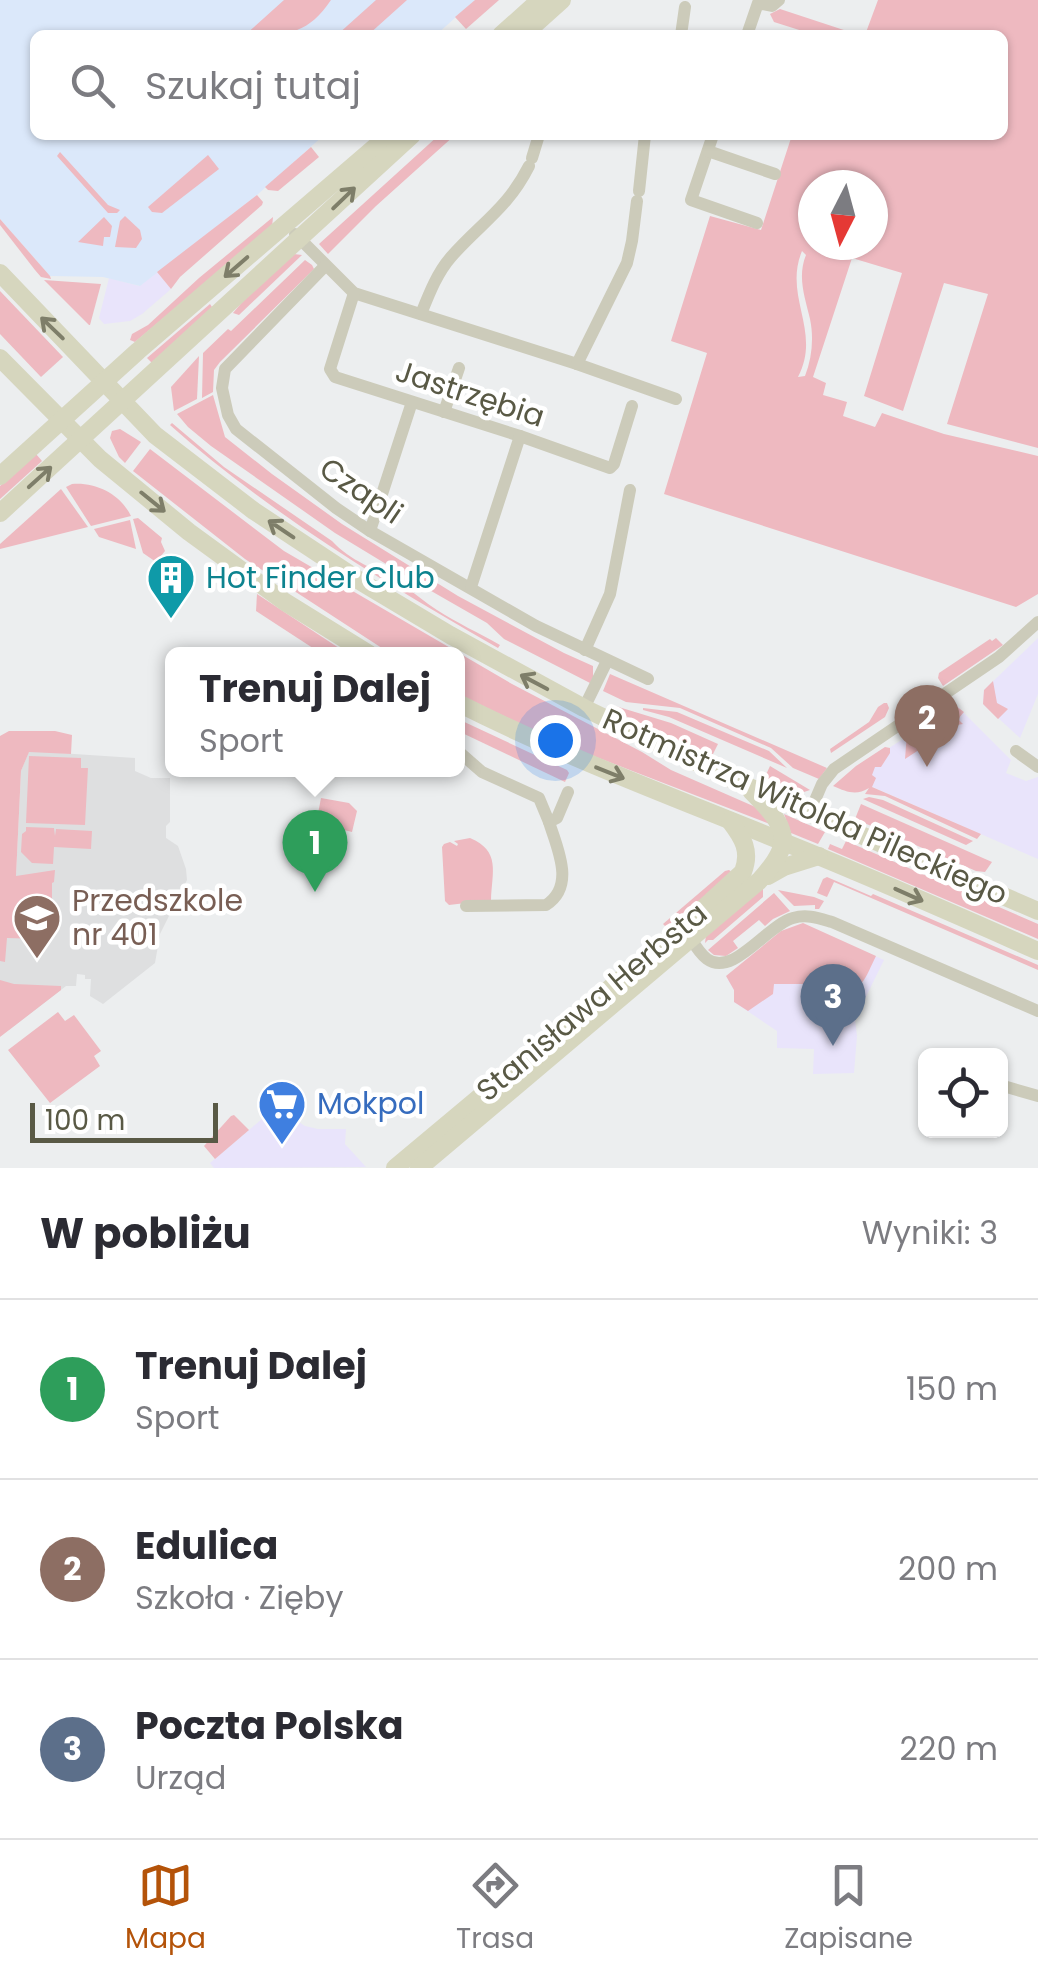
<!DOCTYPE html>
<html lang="pl">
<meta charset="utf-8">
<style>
:root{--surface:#fff;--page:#f2f2f3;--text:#2b2b33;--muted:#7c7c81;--line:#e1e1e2;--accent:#b45309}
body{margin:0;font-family:Poppins,sans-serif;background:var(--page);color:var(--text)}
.controls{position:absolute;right:30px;bottom:30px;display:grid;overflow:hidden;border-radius:15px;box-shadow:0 2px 8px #0004}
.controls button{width:90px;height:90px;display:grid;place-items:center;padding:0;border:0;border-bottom:2px solid var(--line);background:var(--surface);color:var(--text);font:50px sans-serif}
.compass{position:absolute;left:798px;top:170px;width:90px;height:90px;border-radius:50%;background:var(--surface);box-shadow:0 2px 8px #0004;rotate:186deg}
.scale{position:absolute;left:30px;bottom:25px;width:188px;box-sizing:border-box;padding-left:10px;border:5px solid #595945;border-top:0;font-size:28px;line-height:35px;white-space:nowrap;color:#595945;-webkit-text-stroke:8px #fff;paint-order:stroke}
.you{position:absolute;left:555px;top:740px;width:35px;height:35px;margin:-25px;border:8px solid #fff;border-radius:50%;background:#1a73e8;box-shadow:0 0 0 15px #1a73e833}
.badge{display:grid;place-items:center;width:65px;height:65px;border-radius:50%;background:var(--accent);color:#fff;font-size:32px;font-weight:700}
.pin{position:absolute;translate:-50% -82px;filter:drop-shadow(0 2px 5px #0008)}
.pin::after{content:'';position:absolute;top:52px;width:35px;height:30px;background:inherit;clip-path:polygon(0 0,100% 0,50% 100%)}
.popup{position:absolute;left:165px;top:647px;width:300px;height:130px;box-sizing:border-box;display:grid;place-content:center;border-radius:15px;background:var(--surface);filter:drop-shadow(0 2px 8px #0005);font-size:32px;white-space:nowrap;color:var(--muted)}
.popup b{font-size:38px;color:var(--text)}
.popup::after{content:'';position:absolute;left:50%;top:100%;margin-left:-20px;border:20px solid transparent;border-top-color:var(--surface)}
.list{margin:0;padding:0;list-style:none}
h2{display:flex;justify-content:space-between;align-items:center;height:130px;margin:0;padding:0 40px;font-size:42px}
h2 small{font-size:32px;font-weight:400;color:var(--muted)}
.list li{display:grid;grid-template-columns:65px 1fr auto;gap:30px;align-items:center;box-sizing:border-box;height:180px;padding:0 40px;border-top:2px solid var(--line)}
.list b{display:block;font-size:38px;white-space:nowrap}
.list p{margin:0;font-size:32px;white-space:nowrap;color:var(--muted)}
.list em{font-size:32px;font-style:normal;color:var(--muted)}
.icon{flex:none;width:55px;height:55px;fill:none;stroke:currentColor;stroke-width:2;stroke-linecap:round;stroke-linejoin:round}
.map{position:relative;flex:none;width:1038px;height:1168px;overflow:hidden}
.search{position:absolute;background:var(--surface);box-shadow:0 2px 8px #0004;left:30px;right:30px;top:30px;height:110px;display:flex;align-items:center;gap:25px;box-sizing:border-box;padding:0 35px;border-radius:15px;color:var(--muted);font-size:38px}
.sheet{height:670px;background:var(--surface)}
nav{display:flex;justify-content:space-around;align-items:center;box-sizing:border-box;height:140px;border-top:2px solid var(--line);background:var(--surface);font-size:28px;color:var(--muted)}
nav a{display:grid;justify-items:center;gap:5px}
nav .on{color:var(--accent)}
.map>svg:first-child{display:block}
.commercial{fill:#e9e4fb}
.education{fill:#dedfe0}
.medical{fill:#dbe8fa}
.green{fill:#eeb9c0;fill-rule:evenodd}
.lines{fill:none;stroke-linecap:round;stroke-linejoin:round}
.street{stroke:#cccbba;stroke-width:12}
.secondary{stroke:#d6d6be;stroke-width:18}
.oneway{stroke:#7e7e69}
.labels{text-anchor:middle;stroke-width:9;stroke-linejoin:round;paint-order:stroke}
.street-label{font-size:30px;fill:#595945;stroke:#fff}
.culture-label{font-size:30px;fill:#0d838f;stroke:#fff;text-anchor:start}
.education-label{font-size:30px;fill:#785e54;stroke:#fff;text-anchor:start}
.shop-label{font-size:30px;fill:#366cbe;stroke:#fff;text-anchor:start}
</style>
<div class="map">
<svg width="1038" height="1168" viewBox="0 0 1038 1168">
<rect width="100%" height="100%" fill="#eceeef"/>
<g class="commercial">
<polygon points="157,272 171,289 142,314 130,321 104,324 99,318 109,278 139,286"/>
<polygon points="1038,638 1038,694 1020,738 983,704 984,690"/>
<polygon points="956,705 1011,760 1006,773 1026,781 1038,777 1038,859 852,778 861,766"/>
<polygon points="803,924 884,960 855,1019 857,1036 854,1073 813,1074 814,1049 777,1048 777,1031 734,1002 734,990 728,980 783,933"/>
<polygon points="276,1107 305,1126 318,1129 346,1129 345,1144 366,1167 214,1168 210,1163"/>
</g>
<polygon class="education" points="29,751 135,758 135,771 151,778 170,778 170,822 166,826 166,838 178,846 186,869 187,880 160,934 155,963 103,1004 90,996 91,979 85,979 85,975 77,974 76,986 66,986 9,1030 0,1031 0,880 16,876 21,771"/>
<polygon class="medical" points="0,0 475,0 436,35 35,35 35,135 324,135 257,195 140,286 103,277 50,276 0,219"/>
<g class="green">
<path d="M284,0H331C307,36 285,35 245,35Z"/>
<polygon points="376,0 407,0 368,35 337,35"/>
<polygon points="475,0 499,0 466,29 455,17"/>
<path d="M878,0H1038V448L947,424L988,294L944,283L903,411L864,396L902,273L852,258L813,377L826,383L823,395L847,402L843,416L875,427L882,413L944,434L1038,456V594L1016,607L664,494L707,353L671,341L710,216L761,230L792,135H1003V35H865ZM813,185H873V245H813ZM802,251L806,255C797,277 805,297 810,319C814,338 812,358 805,376L798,377C822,331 783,297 802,251Z"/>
<polygon points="780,9 859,35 815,35 774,22 770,14"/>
<polygon points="439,135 455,135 376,206 328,254 319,244"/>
<polygon points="311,147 319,157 278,191 268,190 265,187"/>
<polygon points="60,152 108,205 120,210 117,213 108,213 57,156"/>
<polygon points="208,155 219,169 162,213 152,212 148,207"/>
<polygon points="257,195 263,202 262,205 180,277 171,289 157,272"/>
<polygon points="125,216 140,230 142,239 136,248 115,247 120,221"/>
<polygon points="104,217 112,226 110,237 104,237 103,246 78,242"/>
<polygon points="273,217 272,227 135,342 130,340 132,334 148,325 199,278"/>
<polygon points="0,219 50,276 51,279 41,277 35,270 0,225"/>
<polygon points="294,254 302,255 239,315 233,313 254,288"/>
<polygon points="305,260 312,265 314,269 220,362 214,370 213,392 202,398 203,353 228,329 231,331"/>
<polygon points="44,280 101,284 90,325 89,325"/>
<polygon points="0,291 63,357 41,377 0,334"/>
<polygon points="210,304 212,307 152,363 147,358"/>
<polygon points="199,356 197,399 174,411 171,387"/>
<polygon points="213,395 225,437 272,474 342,524 458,596 564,653 593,666 593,677 590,683 504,639 487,623 419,584 335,533 211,446 188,427 177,414"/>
<path d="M172,423L224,467L332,541C350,561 376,569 399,583C413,591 424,602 437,610C457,623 479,633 500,645L498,648C383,582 269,513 170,425Z"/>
<polygon points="120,429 141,442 125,463 119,457 110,438 112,431"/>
<polygon points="150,449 284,551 512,684 642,752 671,770 760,809 775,826 565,745 466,698 458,693 458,654 391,654 245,559 133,471"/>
<polygon points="36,454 42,461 0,499 0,486"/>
<path d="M72,484C96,482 120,494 131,516L91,526L66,487Z"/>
<polygon points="61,489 88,527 0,549 0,544"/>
<polygon points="138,518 162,538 161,542 165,551 156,562 143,553 133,519"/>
<polygon points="130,520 136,549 99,537 94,529"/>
<polygon points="257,594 348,654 322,654 256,611"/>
<polygon points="996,638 1003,645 943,686 938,678 939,673 990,639 992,641"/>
<polygon points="610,674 827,768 819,779 793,768 771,748 680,708 626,702 603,691"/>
<polygon points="993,681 997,703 1008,709 998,719 983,704 984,690"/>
<polygon points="884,703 887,703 889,708 885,717 831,753 830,749 869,722 878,707"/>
<polygon points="952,703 964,712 958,719 963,724 957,725 905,759 907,733"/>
<polygon points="612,705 671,723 718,744 712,756 610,709"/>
<polygon points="643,708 677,712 769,751 787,768 669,717 643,710"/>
<polygon points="458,719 567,770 569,773 565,782 458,731"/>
<polygon points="9,731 55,731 72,735 71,754 29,752 21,771 16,876 55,870 54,882 52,883 52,908 40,908 40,939 7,938 5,962 0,961 0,736"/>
<path d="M885,747L890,748V753L881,767H875L872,775L876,778L872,787L981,834L977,839L885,796L865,794L869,788C856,796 847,792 833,786L856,766Z"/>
<polygon points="29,756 81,758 81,768 88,768 85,825 26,823"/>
<polygon points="770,766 810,790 798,794 764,779"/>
<polygon points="869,797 883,800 973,841 966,845 863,799"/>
<polygon points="321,798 349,803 357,811 352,832 344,830 342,835 315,829"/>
<polygon points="861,804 992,862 985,872 976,871 855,819"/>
<polygon points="784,814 825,832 818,844 791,833"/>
<polygon points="26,827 54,828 55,836 56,829 92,831 91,849 54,847 53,864 32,863 21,852 22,834 26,831"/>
<path d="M470,838C501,851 492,872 491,900L449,905L445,901L442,847L444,844L450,842L457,846L458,844L454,841Z"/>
<polygon points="846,841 1038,924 1038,939 828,849 830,844 842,849"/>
<polygon points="729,870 733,873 668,929 663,924 725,871"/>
<polygon points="827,877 871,896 873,894 1038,965 1038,970 834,882 827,897 817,893 823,879"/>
<polygon points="763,887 763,897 713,940 708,940 705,943 706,935"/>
<polygon points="778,890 814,897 824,901 819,909 815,909 815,905 794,906"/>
<polygon points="774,893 790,911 773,919 765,926 759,920 733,941 738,948 726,956 714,955 708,950"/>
<path d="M803,923L876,956C866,976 861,996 835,996V990L827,989V984H774L773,994L748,1011L734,1002V990L726,976L781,931Z"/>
<polygon points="0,980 14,984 61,986 61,990 0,1037"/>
<polygon points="58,1012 65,1021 74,1015 101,1051 94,1056 100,1066 50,1103 8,1050"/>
<polygon points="234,1115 249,1130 215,1159 204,1146 231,1116"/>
</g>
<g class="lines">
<g class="street">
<polyline points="681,35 685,7"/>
<polyline points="747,35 758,3 772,6 779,0"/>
<polyline points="713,135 691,200 757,223"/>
<polyline points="708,151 775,174"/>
<polyline points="532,158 539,135"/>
<polyline points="639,191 645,135"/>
<polyline points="295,234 354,293 577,364 676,399"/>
<polyline points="325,266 225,369 222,388 228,415 236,429 336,508 370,531 536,626 648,679"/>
<polyline points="354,293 330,369 335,377 520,436 610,468 614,464 632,406"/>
<path d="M421,314C429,294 437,273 451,257C480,224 508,208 529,166"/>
<polyline points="577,364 627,263 632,241 637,201"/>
<polyline points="444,412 459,368"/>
<polyline points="370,531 412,402"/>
<polyline points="471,587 520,436"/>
<polyline points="585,650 610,594 630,490"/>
<polyline points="584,708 607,661"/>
<polyline points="458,751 482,772 539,798 549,822"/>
<polyline points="1016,751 1038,767"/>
<polyline points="810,812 822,784 834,769 999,657 1038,622"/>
<path d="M466,906L546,905C576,886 557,848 549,822L557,818L568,792"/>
<path d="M688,934C693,942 699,953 707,959C733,978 767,925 793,918C807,914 818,918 832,922L1038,1011"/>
<polyline points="1000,1085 1038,1096"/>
</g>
<g class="secondary">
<polyline points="501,35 540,0"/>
<polyline points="523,35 562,0"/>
<polyline points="0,273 155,435 254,511 363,583 450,635 584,708 733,780 1038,911"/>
<polyline points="0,358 100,459 189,532 285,602 369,654"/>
<polyline points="0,476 138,351 389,135"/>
<polyline points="0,513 412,135"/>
<path d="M458,703C565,757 676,798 786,843C871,877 954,914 1038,951"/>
<polyline points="768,876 784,867 819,856"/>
<path d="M395,1168L682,928L743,872C751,851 743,838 730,821"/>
<path d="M419,1168L759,881C796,841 787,827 751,791"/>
</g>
</g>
<defs><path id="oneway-shaft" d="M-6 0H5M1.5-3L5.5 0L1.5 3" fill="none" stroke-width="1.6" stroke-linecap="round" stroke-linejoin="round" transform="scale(2.5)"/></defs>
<g class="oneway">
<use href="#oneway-shaft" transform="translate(344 198) rotate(-44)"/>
<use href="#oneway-shaft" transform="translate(236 267) rotate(139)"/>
<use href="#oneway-shaft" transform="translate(52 328) rotate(-136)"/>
<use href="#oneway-shaft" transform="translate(40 477) rotate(-42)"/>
<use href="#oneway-shaft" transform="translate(153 502) rotate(39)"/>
<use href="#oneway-shaft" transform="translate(281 529) rotate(-146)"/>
<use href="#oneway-shaft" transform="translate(534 682) rotate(-152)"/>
<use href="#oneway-shaft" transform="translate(610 773) rotate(22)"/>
<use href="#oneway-shaft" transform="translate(909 895) rotate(24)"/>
</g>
<defs>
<g id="building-pin" transform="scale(2.5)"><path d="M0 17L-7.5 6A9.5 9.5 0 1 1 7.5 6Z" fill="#0f9aa8" stroke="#fff"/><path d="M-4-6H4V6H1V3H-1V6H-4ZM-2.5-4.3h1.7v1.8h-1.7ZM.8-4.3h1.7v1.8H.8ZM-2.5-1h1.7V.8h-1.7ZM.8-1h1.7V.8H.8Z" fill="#fff"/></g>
<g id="school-pin" transform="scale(2.5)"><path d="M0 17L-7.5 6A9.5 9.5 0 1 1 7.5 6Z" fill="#8d6e63" stroke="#fff"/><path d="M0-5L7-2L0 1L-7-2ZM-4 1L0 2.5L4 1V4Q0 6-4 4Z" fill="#fff"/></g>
<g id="supermarket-pin" transform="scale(2.5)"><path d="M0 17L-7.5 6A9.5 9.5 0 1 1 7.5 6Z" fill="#3f7fe0" stroke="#fff"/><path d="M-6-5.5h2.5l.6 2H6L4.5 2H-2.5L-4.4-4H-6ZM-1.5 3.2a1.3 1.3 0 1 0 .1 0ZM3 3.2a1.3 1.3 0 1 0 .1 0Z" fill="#fff"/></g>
</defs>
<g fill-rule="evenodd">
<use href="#building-pin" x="171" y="578"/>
<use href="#school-pin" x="37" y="918"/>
<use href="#supermarket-pin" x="282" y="1104"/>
</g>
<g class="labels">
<g class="street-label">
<text transform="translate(470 394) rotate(18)" y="10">Jastrzębia</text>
<text transform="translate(361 491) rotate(34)" y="10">Czapli</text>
<text transform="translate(805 807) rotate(24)" y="10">Rotmistrza Witolda Pileckiego</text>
<text transform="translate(592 1002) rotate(-40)" y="10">Stanisława Herbsta</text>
</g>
<g class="culture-label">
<text x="206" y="588">Hot Finder Club</text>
</g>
<g class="education-label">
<text x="72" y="911">Przedszkole<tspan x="72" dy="34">nr 401</tspan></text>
</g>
<g class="shop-label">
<text x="317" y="1114">Mokpol</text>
</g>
</g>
</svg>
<div class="controls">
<button><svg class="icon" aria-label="locate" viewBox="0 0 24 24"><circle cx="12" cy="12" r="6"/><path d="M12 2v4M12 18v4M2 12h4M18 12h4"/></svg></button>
</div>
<svg class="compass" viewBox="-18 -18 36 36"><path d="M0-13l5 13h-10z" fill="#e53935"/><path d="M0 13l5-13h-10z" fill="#7c7c81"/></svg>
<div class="scale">100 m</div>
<div class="you"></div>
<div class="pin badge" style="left:315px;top:892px;background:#2e9e5b">1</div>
<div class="popup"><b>Trenuj Dalej</b>Sport</div>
<div class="pin badge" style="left:927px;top:767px;background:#8d6e63">2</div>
<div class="pin badge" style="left:833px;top:1046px;background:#5c6f8a">3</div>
<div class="search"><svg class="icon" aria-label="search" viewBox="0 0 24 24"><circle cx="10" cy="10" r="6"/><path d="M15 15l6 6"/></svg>Szukaj tutaj</div>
</div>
<section class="sheet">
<h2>W pobliżu<small>Wyniki: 3</small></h2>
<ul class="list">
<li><span class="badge" style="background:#2e9e5b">1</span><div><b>Trenuj Dalej</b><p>Sport</p></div><em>150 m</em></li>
<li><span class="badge" style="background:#8d6e63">2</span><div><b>Edulica</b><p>Szkoła · Zięby</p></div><em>200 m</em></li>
<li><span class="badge" style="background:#5c6f8a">3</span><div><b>Poczta Polska</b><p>Urząd</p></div><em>220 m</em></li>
</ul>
</section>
<nav>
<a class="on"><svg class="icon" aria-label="map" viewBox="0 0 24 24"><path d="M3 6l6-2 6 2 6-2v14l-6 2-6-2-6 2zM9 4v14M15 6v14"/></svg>Mapa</a>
<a><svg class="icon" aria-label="directions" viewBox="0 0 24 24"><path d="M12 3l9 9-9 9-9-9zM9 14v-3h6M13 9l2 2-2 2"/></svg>Trasa</a>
<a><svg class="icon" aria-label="saved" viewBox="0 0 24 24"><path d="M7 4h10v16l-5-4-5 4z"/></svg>Zapisane</a>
</nav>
